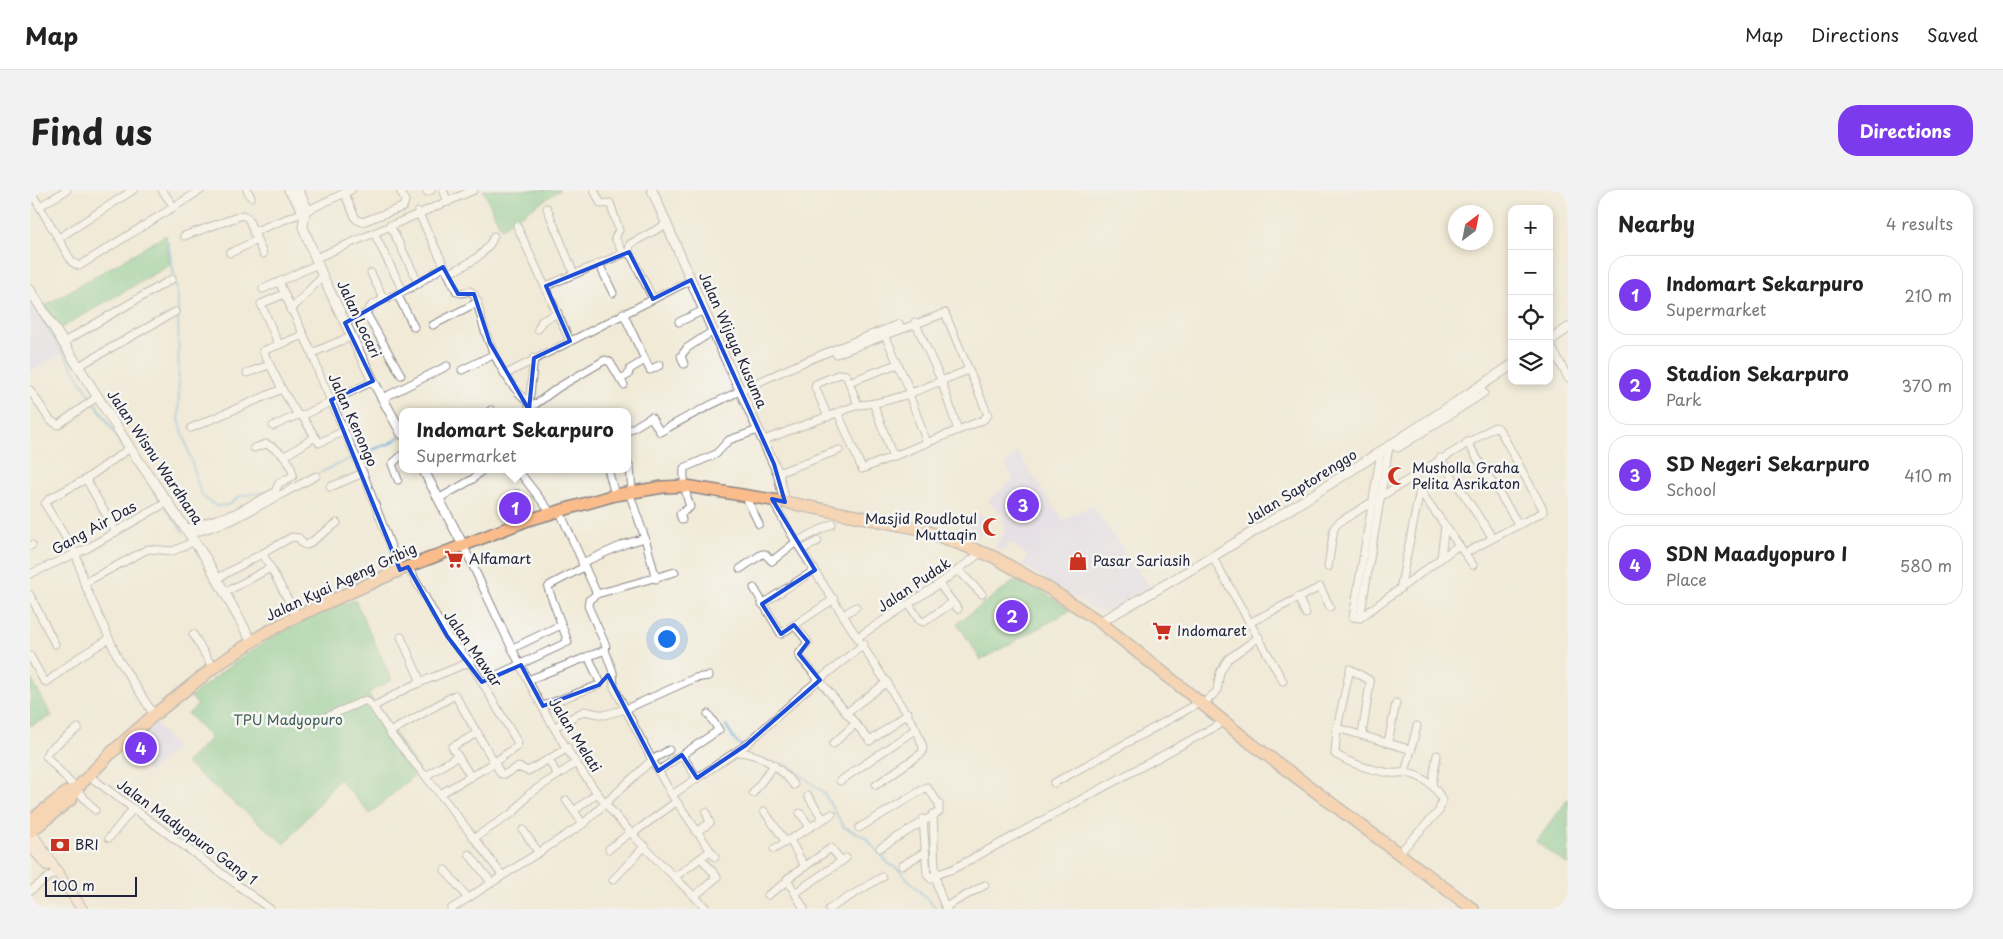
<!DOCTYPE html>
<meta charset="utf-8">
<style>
:root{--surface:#fff;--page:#f2f2f2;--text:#222;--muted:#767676;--line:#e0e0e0;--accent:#7c3aed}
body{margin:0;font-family:"Playpen Sans",sans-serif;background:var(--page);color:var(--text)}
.controls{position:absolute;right:15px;top:15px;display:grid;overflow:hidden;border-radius:10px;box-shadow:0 2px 8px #0003}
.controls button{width:45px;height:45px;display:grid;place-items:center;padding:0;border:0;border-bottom:1px solid var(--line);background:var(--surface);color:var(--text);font:25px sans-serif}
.compass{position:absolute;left:1418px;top:15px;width:45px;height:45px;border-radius:50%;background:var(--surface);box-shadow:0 2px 8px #0003;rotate:32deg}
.scale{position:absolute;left:15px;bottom:12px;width:92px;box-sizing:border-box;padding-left:5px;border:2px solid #22223b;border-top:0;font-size:14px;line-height:18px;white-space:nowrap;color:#22223b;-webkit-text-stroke:4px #f6f6f2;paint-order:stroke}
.you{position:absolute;left:636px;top:448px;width:18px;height:18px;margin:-12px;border:4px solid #fff;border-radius:50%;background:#1a73e8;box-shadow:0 0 0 8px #1a73e833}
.badge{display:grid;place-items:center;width:32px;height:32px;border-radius:50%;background:var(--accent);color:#fff;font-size:16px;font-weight:700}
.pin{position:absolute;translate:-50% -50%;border:2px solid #fff;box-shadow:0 1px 5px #0006}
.popup{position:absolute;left:369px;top:218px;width:232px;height:65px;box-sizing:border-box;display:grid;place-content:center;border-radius:10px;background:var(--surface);filter:drop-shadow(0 1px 4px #0005);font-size:16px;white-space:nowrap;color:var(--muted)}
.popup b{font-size:19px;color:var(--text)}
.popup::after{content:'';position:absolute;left:50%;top:100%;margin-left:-10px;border:10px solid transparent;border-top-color:var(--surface)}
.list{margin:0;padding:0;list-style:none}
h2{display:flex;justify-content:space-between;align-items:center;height:65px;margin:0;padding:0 20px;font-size:21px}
h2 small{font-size:16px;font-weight:400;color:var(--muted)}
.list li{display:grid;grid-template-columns:32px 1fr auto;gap:15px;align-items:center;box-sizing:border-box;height:80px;margin:0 10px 10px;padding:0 10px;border:1px solid var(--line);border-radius:20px}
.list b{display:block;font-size:19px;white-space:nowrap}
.list p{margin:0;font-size:16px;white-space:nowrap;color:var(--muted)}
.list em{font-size:16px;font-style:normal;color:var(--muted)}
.icon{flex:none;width:28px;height:28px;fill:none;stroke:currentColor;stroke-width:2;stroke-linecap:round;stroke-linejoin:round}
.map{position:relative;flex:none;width:1538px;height:719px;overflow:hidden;border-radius:20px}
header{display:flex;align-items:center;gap:30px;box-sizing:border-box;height:70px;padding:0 25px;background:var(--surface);border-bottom:1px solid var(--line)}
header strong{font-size:24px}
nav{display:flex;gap:28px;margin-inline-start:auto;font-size:18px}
.intro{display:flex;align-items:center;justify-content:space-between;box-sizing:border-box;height:120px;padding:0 30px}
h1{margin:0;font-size:35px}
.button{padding:12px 22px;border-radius:20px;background:var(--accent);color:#fff;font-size:18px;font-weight:700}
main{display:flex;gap:30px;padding:0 30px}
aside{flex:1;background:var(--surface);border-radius:20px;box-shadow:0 2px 8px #0003}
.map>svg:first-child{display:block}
.built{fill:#d9d6f7}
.green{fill:#75c78a;stroke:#4c7462}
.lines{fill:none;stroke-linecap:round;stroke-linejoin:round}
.stream{stroke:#61aedb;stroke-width:2}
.minor-casing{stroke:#8a8689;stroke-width:9}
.tertiary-casing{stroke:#8a8689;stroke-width:11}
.secondary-casing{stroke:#8a8689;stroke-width:12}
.primary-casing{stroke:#8a8689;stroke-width:14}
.minor{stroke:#fff;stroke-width:7}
.tertiary{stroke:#fff;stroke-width:9}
.secondary{stroke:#fde4d1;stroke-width:10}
.primary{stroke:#fabc8b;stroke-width:11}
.marked{fill:none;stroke:#1d4ed8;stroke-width:4;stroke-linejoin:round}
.labels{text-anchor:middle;stroke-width:5;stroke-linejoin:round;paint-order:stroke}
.street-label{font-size:14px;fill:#22223b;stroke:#f6f6f2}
.poi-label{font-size:14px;fill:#22223b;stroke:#f6f6f2;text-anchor:start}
.park-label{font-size:14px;fill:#3f5c57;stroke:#f6f6f2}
</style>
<header>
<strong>Map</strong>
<nav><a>Map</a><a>Directions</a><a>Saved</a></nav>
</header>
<div class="intro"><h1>Find us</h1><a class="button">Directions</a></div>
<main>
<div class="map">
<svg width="1538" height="719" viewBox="0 0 1538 719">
<rect width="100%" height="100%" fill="#f6f6f2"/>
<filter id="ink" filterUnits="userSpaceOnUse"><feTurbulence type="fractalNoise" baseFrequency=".02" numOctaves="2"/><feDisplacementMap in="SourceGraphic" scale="10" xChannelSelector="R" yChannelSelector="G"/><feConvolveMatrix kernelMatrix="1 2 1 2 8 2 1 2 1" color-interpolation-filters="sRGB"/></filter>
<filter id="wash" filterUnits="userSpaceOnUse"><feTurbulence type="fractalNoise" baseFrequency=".0096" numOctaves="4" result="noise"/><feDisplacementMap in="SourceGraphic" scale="20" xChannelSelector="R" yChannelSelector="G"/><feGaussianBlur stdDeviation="1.12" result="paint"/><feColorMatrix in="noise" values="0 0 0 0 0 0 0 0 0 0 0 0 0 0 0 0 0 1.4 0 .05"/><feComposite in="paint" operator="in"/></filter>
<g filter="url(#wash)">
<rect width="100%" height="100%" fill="#f1ead7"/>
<g class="built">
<polygon points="0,113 33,163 0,182"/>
<polygon points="987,262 1033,330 1062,315 1119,396 1079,422 1065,420 992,375 998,366 981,353 973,361 964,357 974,343 973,325 958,311 984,289 975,276"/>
<polygon points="946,322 959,329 947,348 936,343"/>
<polygon points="124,532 146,558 119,583 94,556"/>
</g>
<g class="green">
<polygon points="453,0 530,0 471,38"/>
<polygon points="136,45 140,75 29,139 14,116"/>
<polygon points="990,387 1041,420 951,470 927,433"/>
<path d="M325,410L362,490L338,503L389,581L340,624L309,589L255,654L155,573L181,548L158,524L168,515L161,507C209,466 264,429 325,410Z"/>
<polygon points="0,487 22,526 0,536"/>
<polygon points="1538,609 1538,675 1506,652"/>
</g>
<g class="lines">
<g class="stream">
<polyline points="138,52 148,109 149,229 171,304 178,311 187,316 198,315 210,306 242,301"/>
<polyline points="0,110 61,207"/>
<polyline points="64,211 94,258"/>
<polyline points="395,222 399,218"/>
<polyline points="98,263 103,270"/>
<polyline points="328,265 361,253 369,247"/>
<polyline points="287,284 324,267"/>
<polyline points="128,307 153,342"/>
<polyline points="696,535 706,552 719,561"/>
<polyline points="745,573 757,574 793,602 814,637 835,647 858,673 869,680 907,719"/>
</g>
</g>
</g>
<g filter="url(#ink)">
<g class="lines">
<g class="minor-casing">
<g id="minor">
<polyline points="0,0 42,72 49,76 171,0"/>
<polyline points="132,0 144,17"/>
<polyline points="217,0 221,7"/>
<polyline points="413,0 418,12"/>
<polyline points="564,0 571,14 580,13 589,40 585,48 593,63"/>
<polyline points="397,2 401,0"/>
<polyline points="314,3 326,29 332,32 373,17 375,11 370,0"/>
<polyline points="10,16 37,0"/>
<polyline points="517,18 544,84"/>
<path d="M388,22L427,102L431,103L440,101L444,104C449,115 450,126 454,138C462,163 478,197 500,213"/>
<polyline points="360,35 389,94"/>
<polyline points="487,36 540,151"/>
<polyline points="223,42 274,22 321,0"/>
<polyline points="344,43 373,101"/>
<polyline points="154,46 213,25 218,28 233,64"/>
<polyline points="29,48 103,0"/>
<polyline points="599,62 600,54 637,34"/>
<polyline points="200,63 227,50"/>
<polyline points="286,68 444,0"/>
<polyline points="569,74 583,103"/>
<polyline points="341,83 354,110"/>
<path d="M418,84C436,75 456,66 464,46"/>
<polyline points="249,92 282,163 290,186 333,283 370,380"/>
<polyline points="516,96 597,62 602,67 623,109"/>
<polyline points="233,99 288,74"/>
<polyline points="367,104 384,137"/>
<path d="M260,120C273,109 280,97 293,87"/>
<polyline points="336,123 371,185"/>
<polyline points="593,123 620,180 630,175"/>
<polyline points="649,132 674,120"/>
<polyline points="885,132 911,190 928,240"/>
<polyline points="315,133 336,123 342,115 382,97 413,77"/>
<polyline points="403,135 448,112"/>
<polyline points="508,139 512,131 528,123"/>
<polyline points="855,145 881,203"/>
<polyline points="1519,152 1538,188"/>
<polyline points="32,153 142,89"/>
<polyline points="249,155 231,114 254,104"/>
<polyline points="282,163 322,146"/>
<polyline points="806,164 915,123 958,225 953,230 832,279 808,223"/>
<polyline points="654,174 651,166 657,158 683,141"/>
<polyline points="47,177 145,122"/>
<polyline points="432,180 465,164"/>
<polyline points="217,183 239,175"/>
<polyline points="476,184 661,90"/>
<polyline points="590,189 598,185 600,179 615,170"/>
<polyline points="819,192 867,174"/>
<polyline points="252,199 233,161 273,145"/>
<polyline points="0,200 20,230 28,235 67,207"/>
<polyline points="879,204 897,253"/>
<polyline points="353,208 417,176"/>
<polyline points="499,215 504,168"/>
<polyline points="844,215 863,267"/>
<polyline points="499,219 529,197 575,170 580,172 594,195"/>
<polyline points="459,222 461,220"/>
<polyline points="272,226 289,253 314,241"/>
<polyline points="798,227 785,197 786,194 810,184 816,185 828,215"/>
<polyline points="243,236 268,225 272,226 343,191"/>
<polyline points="161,238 252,199 268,225"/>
<path d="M598,241L621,227L630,242C706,199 787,165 869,134"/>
<path d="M734,250L828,215C867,213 903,193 939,180"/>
<polyline points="1437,252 1489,335"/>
<polyline points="1362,255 1368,258 1454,203"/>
<polyline points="100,258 56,289 19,309 15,314 46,364 54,393 89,470 124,525"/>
<polyline points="1351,262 1323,427 1330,428 1429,355"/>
<polyline points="255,266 285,247"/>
<polyline points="1410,268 1462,347"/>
<polyline points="598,274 600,277 602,301"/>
<polyline points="487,279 521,323"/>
<polyline points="578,279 585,305"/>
<polyline points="748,283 809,260"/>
<polyline points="1381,288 1443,375"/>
<polyline points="56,289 86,342"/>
<polyline points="368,290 362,274 372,265"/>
<polyline points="300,297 333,283"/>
<polyline points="599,302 615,348 626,389"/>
<polyline points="487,304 498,330"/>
<polyline points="715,305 729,334"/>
<polyline points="410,308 443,289 453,279"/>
<polyline points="742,310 766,352 886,539 893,557 892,563 846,595"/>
<polyline points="529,320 567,404"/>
<path d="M652,330L650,324L660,317C656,305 653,291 654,278L686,264L699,250L728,240"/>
<path d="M158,338L205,323L245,302L249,293L263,286C261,270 250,260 236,254L224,258"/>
<polyline points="161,344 201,331 286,286"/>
<path d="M433,355C473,439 511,529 568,604C600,646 640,682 677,719"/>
<polyline points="0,356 2,355"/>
<polyline points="772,360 788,351"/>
<polyline points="233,364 267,426"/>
<polyline points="1411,367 1415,336"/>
<polyline points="1183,368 1253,491"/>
<polyline points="552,373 595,354 615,348"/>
<polyline points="378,377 417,446 440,472 488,553 486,557 459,576 410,604 444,648 484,622 499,604 546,573"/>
<polyline points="1298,377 1304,338 1308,333 1464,237 1468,238 1472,244 1513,319 1513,322 1435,363"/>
<polyline points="710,379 732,364 735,364 742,371 766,352 802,334"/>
<polyline points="928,380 952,404"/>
<polyline points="0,384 56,359 139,311"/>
<polyline points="188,388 262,347 269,348 273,354 277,355 307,333"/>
<polyline points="54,393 118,359 143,361 165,351"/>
<polyline points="909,394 928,419"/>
<polyline points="724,398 751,444 804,409"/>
<polyline points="1370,399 1390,300"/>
<polyline points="196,402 240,378"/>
<polyline points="0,405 25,454"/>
<polyline points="1268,407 1276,424"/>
<polyline points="732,414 785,380"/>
<polyline points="879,414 889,430 894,432 922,413"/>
<polyline points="813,425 826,417"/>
<polyline points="1330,428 1359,257"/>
<polyline points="1219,433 1290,397 1300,417"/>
<polyline points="764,435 778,452 769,464 770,467 840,551 878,523"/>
<polyline points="163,444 183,478"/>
<polyline points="371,447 391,492"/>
<polyline points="828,447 909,394 952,362"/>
<polyline points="483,458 531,435"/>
<polyline points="575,460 583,482 584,497 622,570 639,560"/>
<polyline points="0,466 14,491 17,492 49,467 79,449"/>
<polyline points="498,490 575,460 576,456 558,416 559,410 567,404 645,382"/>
<polyline points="452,492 538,452 518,398 520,395 554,377"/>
<polyline points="1172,515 1187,501 1190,482 1198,469 1229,447"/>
<polyline points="513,516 569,495 570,492 558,466"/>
<polyline points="343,517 379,497 440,472"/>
<polyline points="816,523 857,492"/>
<polyline points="294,528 336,510 343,517 360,542 425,505 471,584 475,584 488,577 498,581 538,558"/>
<polyline points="525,537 554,521 574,525 596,519 665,488 679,486"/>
<polyline points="48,538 18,561 16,566 65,620"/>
<polyline points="1307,538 1382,560"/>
<polyline points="359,542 410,604"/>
<path d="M1332,545L1340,493L1339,490L1320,479L1307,538L1305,564C1321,574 1342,580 1360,583C1366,584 1371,582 1376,583C1391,585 1406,596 1412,610L1409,621L1368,664"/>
<polyline points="1358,553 1366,513"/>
<polyline points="803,554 825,534"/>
<path d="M707,562C730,563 750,577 764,595"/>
<polyline points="652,565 667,588"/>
<polyline points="518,569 528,585"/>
<polyline points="628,581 689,540 678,524"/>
<polyline points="1375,583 1387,536"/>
<polyline points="59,586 240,719"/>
<polyline points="396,586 428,566"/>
<polyline points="441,587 422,557 448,543"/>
<polyline points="810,591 886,539"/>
<polyline points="1024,593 1169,513"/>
<polyline points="1402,595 1407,565"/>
<polyline points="723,603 744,575"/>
<polyline points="642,605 685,667"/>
<polyline points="778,606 793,629"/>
<polyline points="536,610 553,634"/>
<polyline points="544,621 567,603"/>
<polyline points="734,621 756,652"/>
<polyline points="770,623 780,637"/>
<path d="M903,624C905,651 901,696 917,719"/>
<polyline points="893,629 897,684 901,689"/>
<polyline points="829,638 897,597 909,614 909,622 850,658"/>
<polyline points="493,640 509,663"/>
<polyline points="666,642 680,633 676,622"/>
<polyline points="602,644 646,612"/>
<polyline points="79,648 103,619"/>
<polyline points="444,648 472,685"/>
<polyline points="760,650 775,677"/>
<polyline points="579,659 601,642"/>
<polyline points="744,659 802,624"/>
<polyline points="439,664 461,692"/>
<polyline points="871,676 895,662"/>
<polyline points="415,680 437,707"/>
<polyline points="645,687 680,661"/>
<polyline points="899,687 923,679 1194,532"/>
<polyline points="583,690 615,656"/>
<polyline points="0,701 27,681"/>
<polyline points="765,703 816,668"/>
<polyline points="738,705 758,691"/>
<polyline points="665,706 687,687 671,668"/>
<polyline points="915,717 955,695"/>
<polyline points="421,719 553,634 622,570 642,605 716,555 774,502 834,454"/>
<polyline points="774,719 757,689 801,658 812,671"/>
<polyline points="799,719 852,687"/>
</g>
</g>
<g class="tertiary-casing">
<g id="tertiary">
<polyline points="259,0 274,22"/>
<polyline points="268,0 276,16 273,37 293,87 343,191 372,244"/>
<polyline points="622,0 683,141 748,283 755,312"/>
<polyline points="0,100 100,258 175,367 222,452"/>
<polyline points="1519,151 1538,138"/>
<polyline points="393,279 433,355"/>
<path d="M1070,432C1211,353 1347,265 1482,175"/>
</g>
</g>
<g class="secondary-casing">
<g id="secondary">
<polyline points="0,641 52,719"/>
<polyline points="0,655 17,675"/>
</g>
</g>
<g class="primary-casing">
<g id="primary">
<polyline points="0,631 37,602 46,599"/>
<polyline points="0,642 41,609 46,599 82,562 124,525 183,478 232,445 267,426 370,380 498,330 585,305 633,297 656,296 755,312 891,339 964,367 1023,401 1070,432 1222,554 1443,719"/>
</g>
</g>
<use href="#minor" class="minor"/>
<use href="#tertiary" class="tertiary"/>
<use href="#secondary" class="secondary"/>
<use href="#primary" class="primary"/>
</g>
</g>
<path d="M0 0H1538V719H0ZM599,62L623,109L661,90L744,274L755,312L742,309L785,380L732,414L751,444L764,435L778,452L769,464L790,490L716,555L667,588L652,565L628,581L578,485L569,495L513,516L491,475L452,492L417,446L378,377L370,380L301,210L343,191L315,133L413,77L428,104H444L460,153L499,220L504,168L540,151L516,96Z" fill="#f1ead7" fill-opacity=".55" fill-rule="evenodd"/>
<path class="marked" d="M599,62L623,109L661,90L744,274L755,312L742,309L785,380L732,414L751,444L764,435L778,452L769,464L790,490L716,555L667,588L652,565L628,581L578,485L569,495L513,516L491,475L452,492L417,446L378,377L370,380L301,210L343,191L315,133L413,77L428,104H444L460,153L499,220L504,168L540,151L516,96Z"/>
<defs>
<g id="mosque-bare" transform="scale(1.5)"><path d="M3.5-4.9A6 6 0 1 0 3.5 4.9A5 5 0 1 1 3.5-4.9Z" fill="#c8321e" stroke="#f6f6f2" stroke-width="2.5" paint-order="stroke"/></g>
<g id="supermarket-bare" transform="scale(1.5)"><path d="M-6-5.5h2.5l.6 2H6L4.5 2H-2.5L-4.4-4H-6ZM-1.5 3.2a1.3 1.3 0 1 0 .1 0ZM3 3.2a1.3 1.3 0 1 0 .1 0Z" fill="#c8321e" stroke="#f6f6f2" stroke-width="2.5" paint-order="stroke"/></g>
<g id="shop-bare" transform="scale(1.5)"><path d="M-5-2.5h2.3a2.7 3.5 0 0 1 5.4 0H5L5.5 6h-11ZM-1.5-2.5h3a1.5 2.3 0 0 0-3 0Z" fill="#c8321e" stroke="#f6f6f2" stroke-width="2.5" paint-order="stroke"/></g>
<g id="bank-bare" transform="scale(1.5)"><path d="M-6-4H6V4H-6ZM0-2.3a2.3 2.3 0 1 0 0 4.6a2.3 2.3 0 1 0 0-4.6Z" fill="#c8321e" stroke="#f6f6f2" stroke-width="2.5" paint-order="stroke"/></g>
</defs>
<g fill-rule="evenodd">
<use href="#mosque-bare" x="1367" y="286"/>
<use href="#mosque-bare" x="962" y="337"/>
<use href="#supermarket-bare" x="424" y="369"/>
<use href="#shop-bare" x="1048" y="371"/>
<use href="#supermarket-bare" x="1132" y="441"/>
<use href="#bank-bare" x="30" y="655"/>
</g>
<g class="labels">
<g class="street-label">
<text transform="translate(329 129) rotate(65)" y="5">Jalan Locari</text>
<text transform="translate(703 150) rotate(66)" y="5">Jalan Wijaya Kusuma</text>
<text transform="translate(323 230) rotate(66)" y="5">Jalan Kenongo</text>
<text transform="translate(125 267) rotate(56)" y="5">Jalan Wisnu Wardhana</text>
<text transform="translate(1271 297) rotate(-32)" y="5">Jalan Saptorenggo</text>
<text transform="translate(64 338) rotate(-29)" y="5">Gang Air Das</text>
<text transform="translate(311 392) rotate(-25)" y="5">Jalan Kyai Ageng Gribig</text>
<text transform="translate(884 395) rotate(-34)" y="5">Jalan Pudak</text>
<text transform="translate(443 459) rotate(55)" y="5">Jalan Mawar</text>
<text transform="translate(545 545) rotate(58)" y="5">Jalan Melati</text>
<text transform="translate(157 642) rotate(36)" y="5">Jalan Madyopuro Gang 1</text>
</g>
<g class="poi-label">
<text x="1382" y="283">Musholla Graha<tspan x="1382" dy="16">Pelita Asrikaton</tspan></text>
<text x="947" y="334" text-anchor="end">Masjid Roudlotul<tspan x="947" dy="16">Muttaqin</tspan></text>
<text x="439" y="374">Alfamart</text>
<text x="1063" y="376">Pasar Sariasih</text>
<text x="1147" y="446">Indomaret</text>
<text x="45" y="660">BRI</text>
</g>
<g class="park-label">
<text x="258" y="535">TPU Madyopuro</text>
</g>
</g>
</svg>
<div class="controls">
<button>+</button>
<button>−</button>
<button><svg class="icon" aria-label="locate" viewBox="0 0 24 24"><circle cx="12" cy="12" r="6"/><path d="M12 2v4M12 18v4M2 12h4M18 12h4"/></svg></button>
<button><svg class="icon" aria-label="layers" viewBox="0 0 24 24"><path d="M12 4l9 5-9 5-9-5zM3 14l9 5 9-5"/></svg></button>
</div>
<svg class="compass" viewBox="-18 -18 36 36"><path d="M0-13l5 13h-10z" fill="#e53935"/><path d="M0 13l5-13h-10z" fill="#767676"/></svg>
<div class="scale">100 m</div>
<div class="you"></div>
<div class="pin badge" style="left:485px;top:318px">1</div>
<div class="popup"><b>Indomart Sekarpuro</b>Supermarket</div>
<div class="pin badge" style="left:982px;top:426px">2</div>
<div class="pin badge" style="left:993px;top:315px">3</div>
<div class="pin badge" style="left:111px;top:558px">4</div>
</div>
<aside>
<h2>Nearby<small>4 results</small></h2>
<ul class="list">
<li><span class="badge">1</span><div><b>Indomart Sekarpuro</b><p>Supermarket</p></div><em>210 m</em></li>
<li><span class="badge">2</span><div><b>Stadion Sekarpuro</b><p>Park</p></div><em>370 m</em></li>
<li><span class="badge">3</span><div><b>SD Negeri Sekarpuro</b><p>School</p></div><em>410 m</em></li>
<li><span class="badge">4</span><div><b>SDN Maadyopuro I</b><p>Place</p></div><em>580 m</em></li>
</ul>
</aside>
</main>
